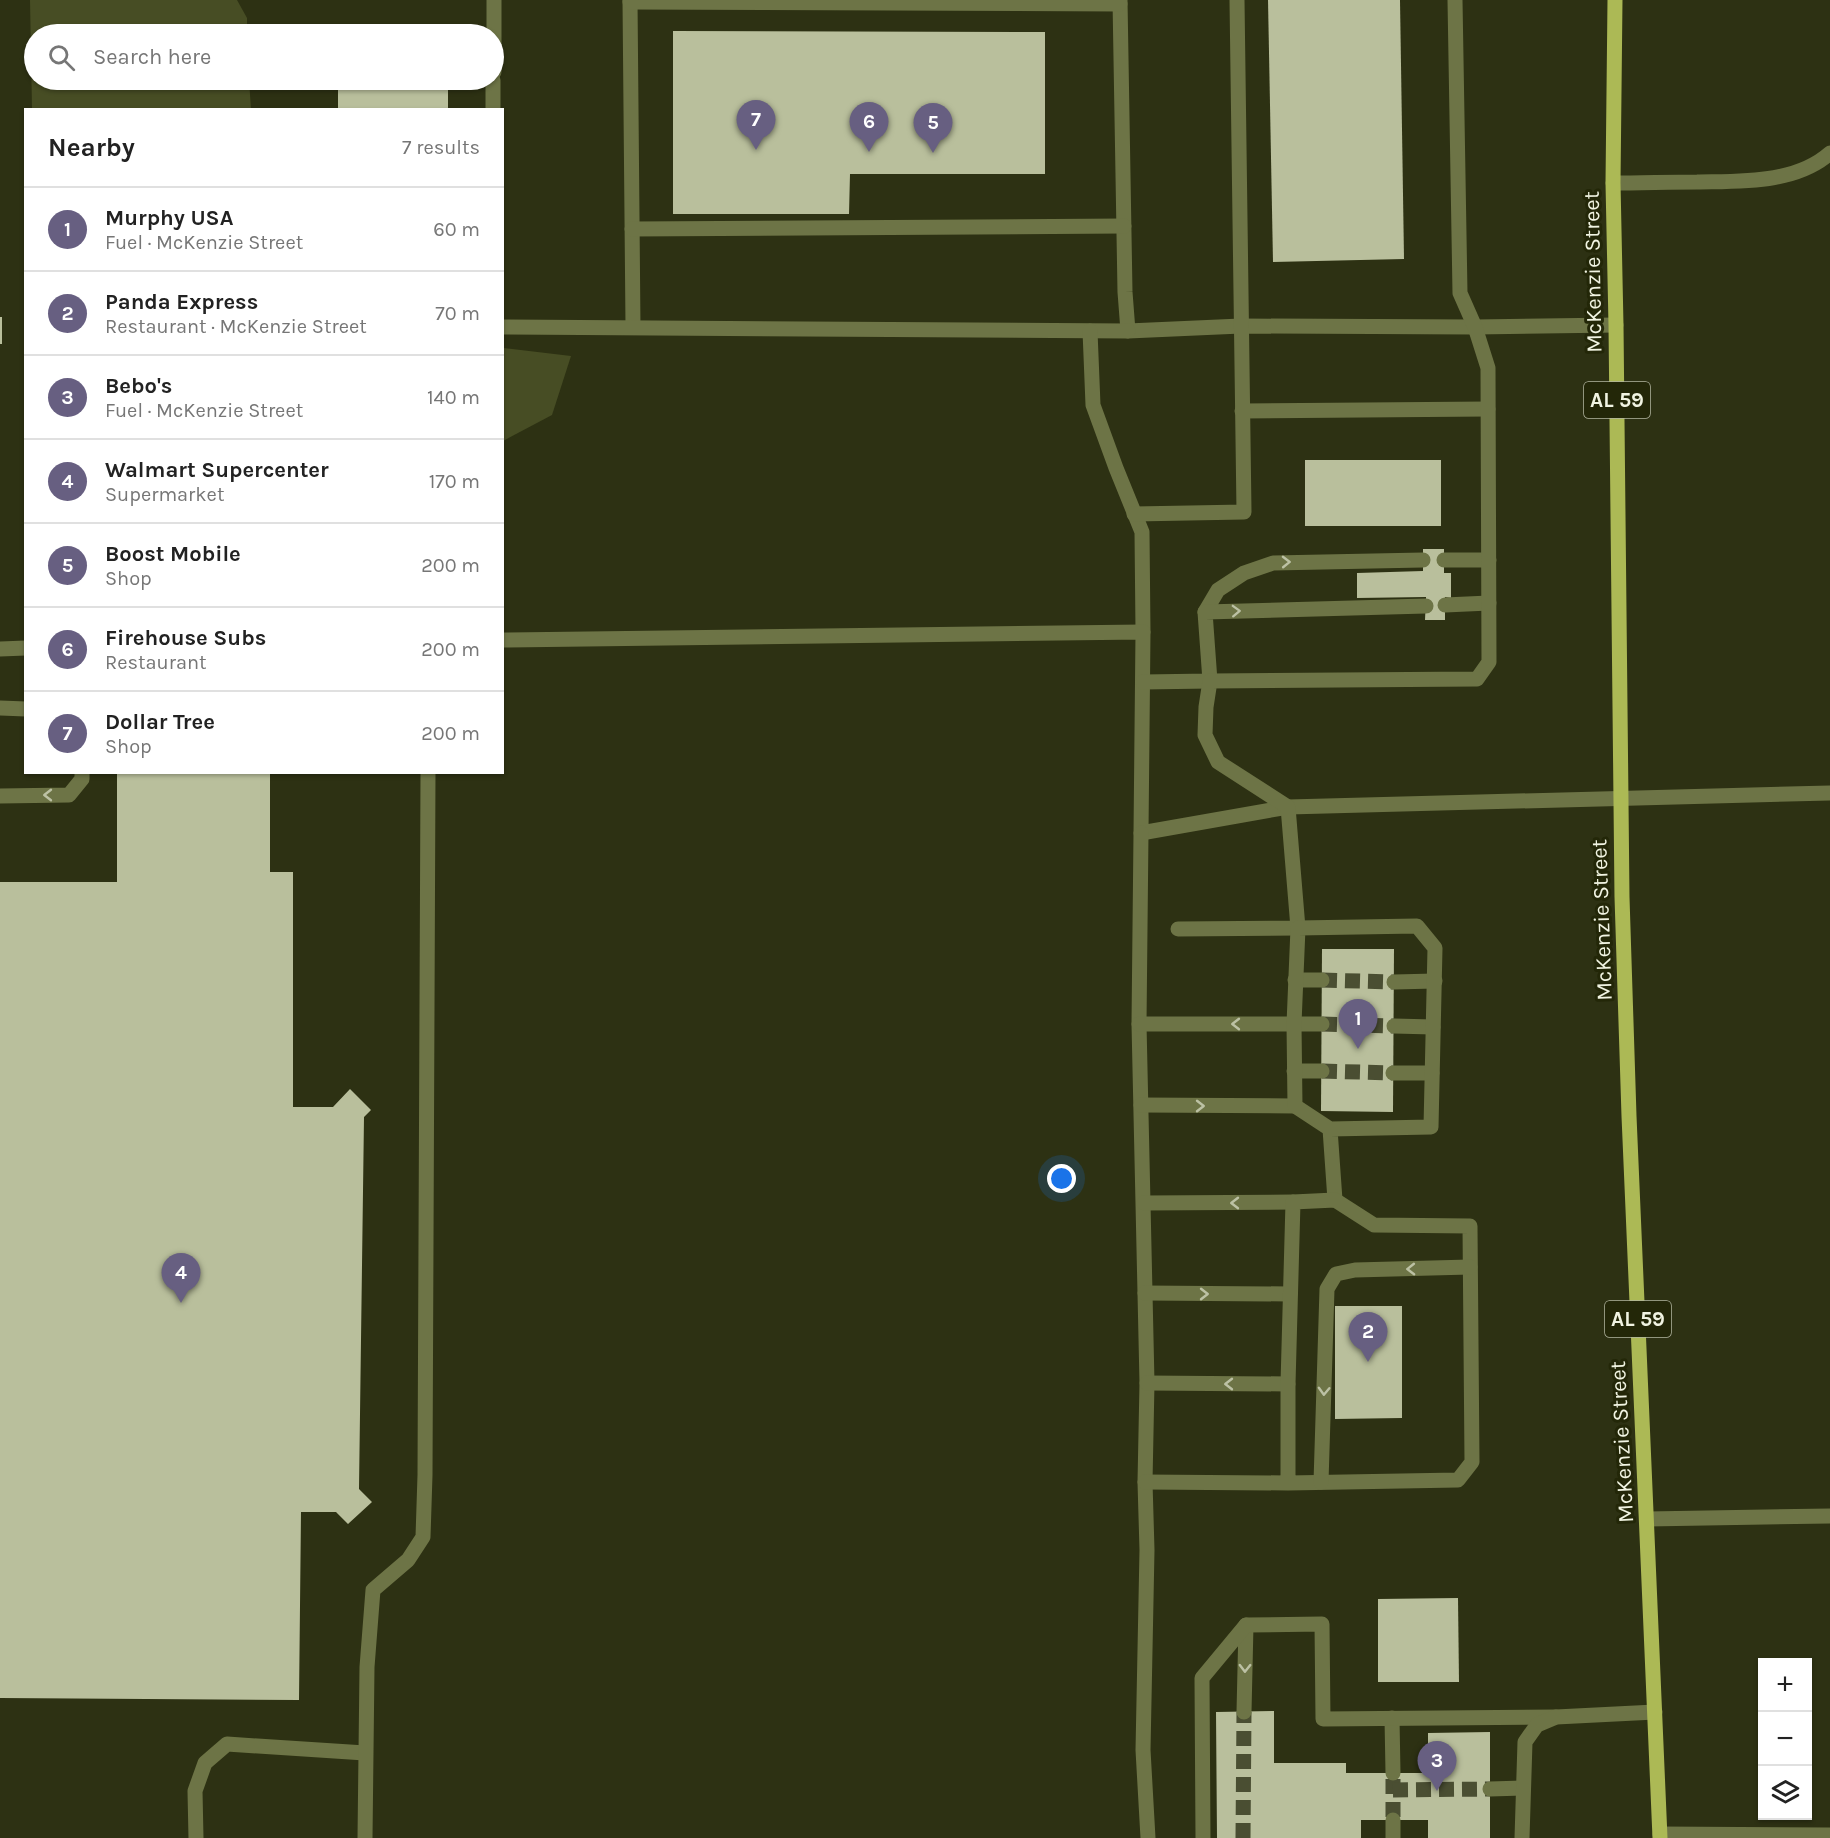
<!DOCTYPE html>
<meta charset="utf-8">
<style>
:root{--surface:#fff;--page:#f2f2f2;--text:#222;--muted:#767676;--line:#e0e0e0;--accent:#675f81}
body{margin:0;font-family:Karla,sans-serif;background:var(--page);color:var(--text)}
.controls{position:absolute;right:18px;bottom:18px;display:grid;overflow:hidden;border-radius:0px;box-shadow:0 2px 4px #0004}
.controls button{width:54px;height:54px;display:grid;place-items:center;padding:0;border:0;border-bottom:2px solid var(--line);background:var(--surface);color:var(--text);font:30px sans-serif}
.you{position:absolute;left:1062px;top:1179px;width:21px;height:21px;margin:-15px;border:4px solid #fff;border-radius:50%;background:#1a73e8;box-shadow:0 0 0 9px #1a73e833}
.badge{display:grid;place-items:center;width:39px;height:39px;border-radius:50%;background:var(--accent);color:#fff;font-size:20px;font-weight:700}
.pin{position:absolute;translate:-50% -50px;filter:drop-shadow(0 2px 3px #0008)}
.pin::after{content:'';position:absolute;top:32px;width:21px;height:18px;background:inherit;clip-path:polygon(0 0,100% 0,50% 100%)}
.list{margin:0;padding:0;list-style:none}
h2{display:flex;justify-content:space-between;align-items:center;height:78px;margin:0;padding:0 24px;font-size:26px}
h2 small{font-size:20px;font-weight:400;color:var(--muted)}
.list li{display:grid;grid-template-columns:39px 1fr auto;gap:18px;align-items:center;box-sizing:border-box;height:84px;padding:0 24px;border-top:2px solid var(--line)}
.list b{display:block;font-size:22px;white-space:nowrap}
.list p{margin:0;font-size:20px;white-space:nowrap;color:var(--muted)}
.list em{font-size:20px;font-style:normal;color:var(--muted)}
.icon{flex:none;width:33px;height:33px;fill:none;stroke:currentColor;stroke-width:2;stroke-linecap:round;stroke-linejoin:round}
.map{position:relative;flex:none;width:1830px;height:1838px;overflow:hidden}
.search{position:absolute;background:var(--surface);box-shadow:0 2px 4px #0004;left:24px;top:24px;width:480px;height:66px;display:flex;align-items:center;gap:15px;box-sizing:border-box;padding:0 21px;border-radius:33px;color:var(--muted);font-size:22px}
.panel{position:absolute;background:var(--surface);box-shadow:0 2px 4px #0004;left:24px;top:108px;width:480px;height:666px;border-radius:0px}
.map>svg:first-child{display:block}
.green{fill:#474d24}
.building{fill:#b9bf9c}
.lines{fill:none;stroke-linecap:round;stroke-linejoin:round}
.minor-tunnel{stroke:#4a4e32;stroke-width:15;stroke-dasharray:15 8;stroke-linecap:butt}
.minor{stroke:#6d7446;stroke-width:15}
.major{stroke:#acb955;stroke-width:15}
.oneway{stroke:#bcc1a4}
.labels{text-anchor:middle;stroke-width:6;stroke-linejoin:round;paint-order:stroke}
.shield{fill:#232708;stroke:#b3b6a1;stroke-width:1.5}
.shield-label{font-size:21px;font-weight:bold;fill:#f1f4e2}
.street-label{font-size:22px;fill:#f1f4e2;stroke:#232708}
</style>
<div class="map">
<svg width="1830" height="1838" viewBox="0 0 1830 1838">
<rect width="100%" height="100%" fill="#2d3113"/>
<g class="green">
<polygon points="30,0 237,0 247,18 247,34 34,34 34,80 249,80 251,109 32,109"/>
<polygon points="503,348 571,356 552,415 503,441"/>
</g>
<g class="building">
<polygon points="1268,0 1400,0 1404,259 1273,262"/>
<polygon points="673,31 1045,32 1045,174 850,174 849,214 673,214"/>
<rect x="338" y="80" width="110" height="30"/>
<rect x="0" y="317" width="2" height="27"/>
<rect x="1305" y="460" width="136" height="66"/>
<polygon points="1423,549 1444,549 1444,573 1451,573 1451,598 1445,597 1445,620 1425,620 1426,597 1357,598 1357,573 1423,571"/>
<polygon points="117,772 270,772 270,872 293,872 293,1107 333,1107 350,1089 371,1110 364,1117 359,1489 372,1502 348,1524 336,1512 301,1512 299,1700 0,1698 0,882 117,882"/>
<polygon points="1322,949 1394,949 1393,1112 1321,1111"/>
<polygon points="1335,1306 1402,1306 1402,1418 1335,1419"/>
<polygon points="1458,1598 1459,1682 1378,1682 1378,1599"/>
<polygon points="1274,1711 1274,1763 1346,1763 1346,1773 1428,1773 1428,1733 1490,1732 1490,1838 1428,1838 1428,1820 1361,1820 1361,1838 1217,1838 1216,1712"/>
</g>
<g class="lines">
<g class="minor-tunnel">
<polyline points="1322,980 1394,982"/>
<polyline points="1322,1024 1394,1026"/>
<polyline points="1322,1071 1393,1073"/>
<polyline points="1393,1779 1393,1820"/>
<polyline points="1393,1790 1490,1789"/>
<polyline points="1243,1838 1244,1712"/>
</g>
<g class="minor">
<polyline points="630,0 633,327"/>
<polyline points="1120,0 1125,292 1128,331 1241,326 1475,327 1616,325"/>
<polyline points="630,2 1120,4"/>
<polyline points="494,72 494,0"/>
<polyline points="493,110 493,80"/>
<path d="M1613,183C1641,183 1669,182 1697,182C1740,181 1795,184 1830,153"/>
<polyline points="632,229 1124,226"/>
<polyline points="502,327 1128,331"/>
<polyline points="1090,331 1093,405 1116,468 1142,532 1143,632"/>
<polyline points="1242,411 1488,409"/>
<polyline points="1134,514 1244,512 1237,0"/>
<polyline points="1444,560 1489,560"/>
<polyline points="1445,605 1489,603"/>
<polyline points="1205,612 1218,590 1244,573 1273,563 1423,560"/>
<polyline points="502,640 1143,632 1141,833 1288,807 1830,793"/>
<polyline points="0,649 26,648"/>
<polyline points="1143,682 1210,681 1205,612 1426,606"/>
<polyline points="0,708 26,709"/>
<polyline points="0,796 69,795 82,779 82,772"/>
<polyline points="1141,833 1139,1024 1147,1383 1145,1482 1147,1550 1143,1750 1148,1838"/>
<polyline points="1178,929 1298,928 1288,807 1218,762 1205,735 1206,707 1210,681 1477,679 1489,662 1488,368 1475,327 1460,293 1455,0"/>
<polyline points="1295,980 1322,980"/>
<polyline points="1394,982 1435,981"/>
<polyline points="1139,1024 1322,1024"/>
<polyline points="1394,1026 1433,1027"/>
<polyline points="1294,1071 1322,1071"/>
<polyline points="1393,1073 1432,1073"/>
<polyline points="1141,1105 1295,1106"/>
<polyline points="1330,1129 1431,1127 1435,948 1417,926 1298,928 1294,1024 1295,1106 1330,1129 1335,1200"/>
<polyline points="1144,1203 1293,1202"/>
<polyline points="1145,1293 1290,1294"/>
<polyline points="1147,1383 1288,1384"/>
<polyline points="1145,1482 1288,1483 1458,1480 1472,1462 1470,1226 1374,1225 1335,1200 1293,1202 1288,1384 1288,1483"/>
<polyline points="1321,1482 1327,1289 1336,1274 1355,1270 1470,1267"/>
<polyline points="1647,1519 1830,1516"/>
<polyline points="1244,1712 1246,1625"/>
<polyline points="1392,1718 1393,1773"/>
<polyline points="1490,1789 1523,1788"/>
<polyline points="1660,1834 1830,1835"/>
<polyline points="196,1838 195,1791 205,1763 227,1744 365,1753"/>
<polyline points="365,1838 367,1667 373,1590 408,1560 423,1537 425,1475 428,772"/>
<polyline points="1203,1838 1202,1678 1246,1625 1322,1624 1323,1719 1556,1717"/>
<polyline points="1393,1838 1393,1820"/>
<polyline points="1522,1838 1525,1742 1537,1725 1556,1717 1655,1712"/>
</g>
<polyline class="major" points="1615,0 1613,183 1616,325 1622,897 1629,1116 1660,1838"/>
</g>
<defs><path id="oneway-chevron" d="M-2-3.5L2.5 0L-2 3.5" fill="none" stroke-width="1.6" stroke-linecap="round" stroke-linejoin="round" transform="scale(1.5)"/></defs>
<g class="oneway">
<use href="#oneway-chevron" transform="translate(1286 562) rotate(-1)"/>
<use href="#oneway-chevron" transform="translate(1236 611) rotate(-2)"/>
<use href="#oneway-chevron" transform="translate(48 795) rotate(180)"/>
<use href="#oneway-chevron" transform="translate(1236 1024) rotate(180)"/>
<use href="#oneway-chevron" transform="translate(1200 1106)"/>
<use href="#oneway-chevron" transform="translate(1235 1203) rotate(180)"/>
<use href="#oneway-chevron" transform="translate(1411 1269) rotate(179)"/>
<use href="#oneway-chevron" transform="translate(1204 1294)"/>
<use href="#oneway-chevron" transform="translate(1229 1384) rotate(-180)"/>
<use href="#oneway-chevron" transform="translate(1324 1391) rotate(92)"/>
<use href="#oneway-chevron" transform="translate(1245 1668) rotate(91)"/>
</g>
<g class="labels">
<g class="shield">
<rect x="1584" y="382" width="66" height="36" rx="4.5"/>
<rect x="1605" y="1301" width="66" height="36" rx="4.5"/>
</g>
<g class="shield-label">
<text x="1617" y="407">AL 59</text>
<text x="1638" y="1326">AL 59</text>
</g>
<g class="street-label">
<text transform="translate(1592 272) rotate(-91)" y="8">McKenzie Street</text>
<text transform="translate(1601 920) rotate(-92)" y="8">McKenzie Street</text>
<text transform="translate(1621 1442) rotate(-93)" y="8">McKenzie Street</text>
</g>
</g>
</svg>
<div class="controls">
<button>+</button>
<button>−</button>
<button><svg class="icon" aria-label="layers" viewBox="0 0 24 24"><path d="M12 4l9 5-9 5-9-5zM3 14l9 5 9-5"/></svg></button>
</div>
<div class="you"></div>
<div class="pin badge" style="left:1358px;top:1049px">1</div>
<div class="pin badge" style="left:1368px;top:1362px">2</div>
<div class="pin badge" style="left:1437px;top:1791px">3</div>
<div class="pin badge" style="left:181px;top:1303px">4</div>
<div class="pin badge" style="left:933px;top:153px">5</div>
<div class="pin badge" style="left:869px;top:152px">6</div>
<div class="pin badge" style="left:756px;top:150px">7</div>
<div class="search"><svg class="icon" aria-label="search" viewBox="0 0 24 24"><circle cx="10" cy="10" r="6"/><path d="M15 15l6 6"/></svg>Search here</div>
<section class="panel">
<h2>Nearby<small>7 results</small></h2>
<ul class="list">
<li><span class="badge">1</span><div><b>Murphy USA</b><p>Fuel · McKenzie Street</p></div><em>60 m</em></li>
<li><span class="badge">2</span><div><b>Panda Express</b><p>Restaurant · McKenzie Street</p></div><em>70 m</em></li>
<li><span class="badge">3</span><div><b>Bebo's</b><p>Fuel · McKenzie Street</p></div><em>140 m</em></li>
<li><span class="badge">4</span><div><b>Walmart Supercenter</b><p>Supermarket</p></div><em>170 m</em></li>
<li><span class="badge">5</span><div><b>Boost Mobile</b><p>Shop</p></div><em>200 m</em></li>
<li><span class="badge">6</span><div><b>Firehouse Subs</b><p>Restaurant</p></div><em>200 m</em></li>
<li><span class="badge">7</span><div><b>Dollar Tree</b><p>Shop</p></div><em>200 m</em></li>
</ul>
</section>
</div>
